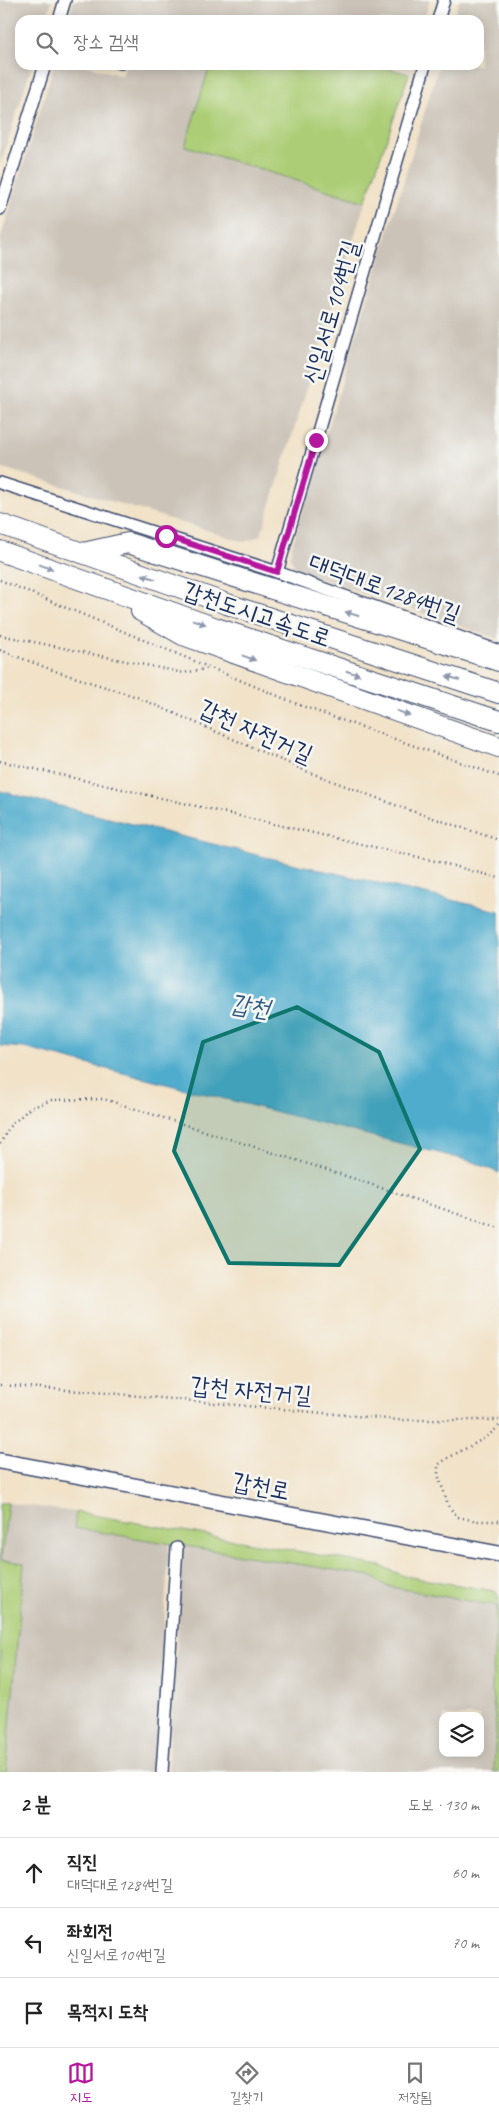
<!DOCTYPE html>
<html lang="ko">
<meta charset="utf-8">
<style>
:root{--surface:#fff;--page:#f6f6f6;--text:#222;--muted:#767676;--line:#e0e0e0;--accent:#b5179e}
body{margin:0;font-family:Caveat,"Poor Story",sans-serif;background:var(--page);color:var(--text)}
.controls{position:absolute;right:15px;bottom:15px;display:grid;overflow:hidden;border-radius:10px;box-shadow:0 2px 12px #0003}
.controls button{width:45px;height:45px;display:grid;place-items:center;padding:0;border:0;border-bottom:1px solid var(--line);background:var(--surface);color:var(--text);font:25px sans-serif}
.stop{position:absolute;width:15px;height:15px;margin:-11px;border:4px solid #b5179e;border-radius:50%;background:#fff}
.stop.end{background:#b5179e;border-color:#fff;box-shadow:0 1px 5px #0008}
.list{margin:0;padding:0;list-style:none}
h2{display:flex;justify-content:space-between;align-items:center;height:65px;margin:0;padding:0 20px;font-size:21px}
h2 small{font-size:16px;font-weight:400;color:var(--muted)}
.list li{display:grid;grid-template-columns:32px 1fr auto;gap:15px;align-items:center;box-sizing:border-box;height:70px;padding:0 20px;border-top:1px solid var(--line)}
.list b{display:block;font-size:19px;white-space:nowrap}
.list p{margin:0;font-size:16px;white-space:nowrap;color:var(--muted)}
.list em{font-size:16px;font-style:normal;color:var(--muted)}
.icon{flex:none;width:28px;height:28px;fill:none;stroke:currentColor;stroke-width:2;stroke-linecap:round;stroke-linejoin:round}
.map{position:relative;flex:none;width:499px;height:1772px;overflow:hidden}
.search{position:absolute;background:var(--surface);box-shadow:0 2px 12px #0003;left:15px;right:15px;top:15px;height:55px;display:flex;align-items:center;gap:12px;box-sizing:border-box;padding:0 18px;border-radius:15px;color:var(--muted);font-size:19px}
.sheet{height:275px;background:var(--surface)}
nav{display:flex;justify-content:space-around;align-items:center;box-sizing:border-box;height:70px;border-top:1px solid var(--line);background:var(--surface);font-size:14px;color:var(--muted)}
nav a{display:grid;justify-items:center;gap:2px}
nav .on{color:var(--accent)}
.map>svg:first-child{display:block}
.industrial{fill:#cbc3b8;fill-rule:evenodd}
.green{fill:#accd75;stroke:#647e6a}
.water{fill:#4faccd;stroke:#356e96}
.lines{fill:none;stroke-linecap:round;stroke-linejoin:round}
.lane-casing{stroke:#3b4a6e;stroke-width:8}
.street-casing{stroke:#3b4a6e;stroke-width:14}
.secondary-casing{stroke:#3b4a6e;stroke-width:18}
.highway-casing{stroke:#3b4a6e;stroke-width:22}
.path{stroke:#3b4a6e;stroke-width:2.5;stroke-dasharray:1 4;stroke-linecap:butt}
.lane{stroke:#fff;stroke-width:5.5}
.street{stroke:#fff;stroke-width:11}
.secondary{stroke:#fff;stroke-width:15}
.highway{stroke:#fff;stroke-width:20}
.oneway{fill:#8d97ae}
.route{stroke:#b5179e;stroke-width:6}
.marked{fill:#0f766e;fill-opacity:0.2;stroke:#0f766e;stroke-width:4;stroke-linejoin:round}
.labels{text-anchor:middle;stroke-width:5;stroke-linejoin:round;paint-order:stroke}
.street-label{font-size:24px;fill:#1b2f5e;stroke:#f6f6f2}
.water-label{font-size:25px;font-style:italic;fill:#2d5b85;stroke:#f6f6f2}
</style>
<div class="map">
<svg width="499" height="1772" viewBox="0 0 499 1772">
<rect width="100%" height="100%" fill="#f6f6f2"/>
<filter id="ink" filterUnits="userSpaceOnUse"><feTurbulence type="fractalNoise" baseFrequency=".02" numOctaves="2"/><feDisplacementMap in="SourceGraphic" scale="10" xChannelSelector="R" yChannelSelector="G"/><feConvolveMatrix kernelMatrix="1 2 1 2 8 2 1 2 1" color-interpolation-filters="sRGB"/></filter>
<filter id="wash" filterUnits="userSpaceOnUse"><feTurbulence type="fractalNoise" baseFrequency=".0096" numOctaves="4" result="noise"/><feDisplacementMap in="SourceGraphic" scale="20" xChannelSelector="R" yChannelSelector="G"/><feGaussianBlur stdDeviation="1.12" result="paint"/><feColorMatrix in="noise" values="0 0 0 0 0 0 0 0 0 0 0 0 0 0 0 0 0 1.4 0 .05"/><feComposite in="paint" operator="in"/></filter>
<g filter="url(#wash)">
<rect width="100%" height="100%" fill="#f1e2c8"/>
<g class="industrial">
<polygon points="0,0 52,0 46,20 20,20 20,65 32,65 0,165"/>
<polygon points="74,0 430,0 424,20 230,20 225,18 224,20 68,20"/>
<polygon points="459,0 499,0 499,639 297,571 289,556 439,65 479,65 479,20 453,20"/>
<polygon points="54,65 85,65 122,76 125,65 210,65 185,146 365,202 261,535 245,542 0,467 0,240"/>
<polygon points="8,1503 76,1512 74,1528 169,1544 155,1772 6,1772 18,1629 1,1560"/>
<path d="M183,1546L371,1576L386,1586L497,1606L492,1690L496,1727L494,1772H168ZM443,1716H480V1753H443Z"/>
</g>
<g class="green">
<polygon points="210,65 378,65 409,74 365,202 185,146"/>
<polygon points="0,1503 8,1503 1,1560 24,1563 6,1772 0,1772"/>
<polygon points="76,1512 381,1566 404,1576 495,1591 499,1597 499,1772 494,1772 496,1727 492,1690 497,1606 386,1586 371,1576 74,1528"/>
</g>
<polygon class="water" points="0,791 261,856 499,911 499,1173 474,1162 24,1048 0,1046"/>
</g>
<g filter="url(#ink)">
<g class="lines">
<g class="lane-casing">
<polyline id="lane" points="117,65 121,66"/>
</g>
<g class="street-casing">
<g id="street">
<polyline points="59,20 65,0"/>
<polyline points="438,20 444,0"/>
<polyline points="0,209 45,65"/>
<polyline points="0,483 277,572 499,651"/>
<polyline points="277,572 425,65"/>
<polyline points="162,1772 177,1548"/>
</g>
</g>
<g class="secondary-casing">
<polyline id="secondary" points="0,1461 499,1554"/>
</g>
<g class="highway-casing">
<g id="highway">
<polyline points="0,524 227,604 499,693"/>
<polyline points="0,551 216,628 499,721"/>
<polyline points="83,553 128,543 499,661"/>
<polyline points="141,611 183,635 499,747"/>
</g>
</g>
<g class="path">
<polyline points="0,580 302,706 499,776"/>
<polyline points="0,635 184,673 209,668"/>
<polyline points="0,650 55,671 137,697 306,771 406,809 499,840"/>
<polyline points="0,761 435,861 499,878"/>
<polyline points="0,1144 9,1127 30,1108 52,1100 104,1099 349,1177 499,1228"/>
<polyline points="0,1385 107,1393 399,1420 499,1420"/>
<path d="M499,1426C482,1444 457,1450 438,1465V1475L449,1507L458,1517L476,1521H499"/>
</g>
<use href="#lane" class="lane"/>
<use href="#street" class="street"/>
<use href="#secondary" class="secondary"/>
<use href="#highway" class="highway"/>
</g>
<defs><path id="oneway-solid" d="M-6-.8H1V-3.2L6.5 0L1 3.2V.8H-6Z" transform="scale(1.25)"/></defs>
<g class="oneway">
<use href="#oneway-solid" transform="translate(46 567) rotate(20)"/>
<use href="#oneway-solid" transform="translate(149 577) rotate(-161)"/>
<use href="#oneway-solid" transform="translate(352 614) rotate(-162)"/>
<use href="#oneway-solid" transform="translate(199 622) rotate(20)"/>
<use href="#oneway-solid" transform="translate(249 658) rotate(20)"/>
<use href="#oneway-solid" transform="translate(353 673) rotate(18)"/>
<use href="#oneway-solid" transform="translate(453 678) rotate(-162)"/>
<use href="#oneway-solid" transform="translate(403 713) rotate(20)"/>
</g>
</g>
<g class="lines" filter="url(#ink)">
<polyline class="route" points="166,536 277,572 316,440"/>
</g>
<path class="marked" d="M297,1007L379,1052L420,1149L339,1265L229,1263L174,1151L203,1042Z"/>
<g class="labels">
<g class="street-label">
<text transform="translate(331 312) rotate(-74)" y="8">신일서로104번길</text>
<text transform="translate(385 588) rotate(20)" y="8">대덕대로1284번길</text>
<text transform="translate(257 614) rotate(19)" y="8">갑천도시고속도로</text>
<text transform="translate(256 731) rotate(24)" y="8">갑천 자전거길</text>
<text transform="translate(251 1390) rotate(5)" y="8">갑천 자전거길</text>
<text transform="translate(261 1486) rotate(11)" y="8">갑천로</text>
</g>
<g class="water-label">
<text transform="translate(250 1005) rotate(9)" y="9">갑천</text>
</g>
</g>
</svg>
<div class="controls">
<button><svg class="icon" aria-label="layers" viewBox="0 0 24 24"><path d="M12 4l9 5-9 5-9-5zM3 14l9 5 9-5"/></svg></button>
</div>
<div class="stop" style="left:166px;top:536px"></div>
<div class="stop end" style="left:316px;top:440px"></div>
<div class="search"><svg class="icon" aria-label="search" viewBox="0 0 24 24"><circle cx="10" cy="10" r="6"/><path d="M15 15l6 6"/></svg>장소 검색</div>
</div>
<section class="sheet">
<h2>2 분<small>도보 · 130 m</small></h2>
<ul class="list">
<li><svg class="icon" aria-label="ahead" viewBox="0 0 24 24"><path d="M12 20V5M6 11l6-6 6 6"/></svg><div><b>직진</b><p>대덕대로1284번길</p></div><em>60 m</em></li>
<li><svg class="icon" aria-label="left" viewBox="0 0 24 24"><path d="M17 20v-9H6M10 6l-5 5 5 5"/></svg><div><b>좌회전</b><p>신일서로104번길</p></div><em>70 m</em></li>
<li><svg class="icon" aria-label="arrive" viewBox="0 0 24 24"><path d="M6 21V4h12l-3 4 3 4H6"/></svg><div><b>목적지 도착</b></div></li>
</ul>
</section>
<nav>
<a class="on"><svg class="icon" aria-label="map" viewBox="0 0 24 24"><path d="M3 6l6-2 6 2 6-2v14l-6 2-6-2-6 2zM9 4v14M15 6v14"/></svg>지도</a>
<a><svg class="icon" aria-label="directions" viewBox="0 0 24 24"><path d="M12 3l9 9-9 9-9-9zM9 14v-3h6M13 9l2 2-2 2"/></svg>길찾기</a>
<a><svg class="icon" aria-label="saved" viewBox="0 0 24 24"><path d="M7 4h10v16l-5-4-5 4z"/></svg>저장됨</a>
</nav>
